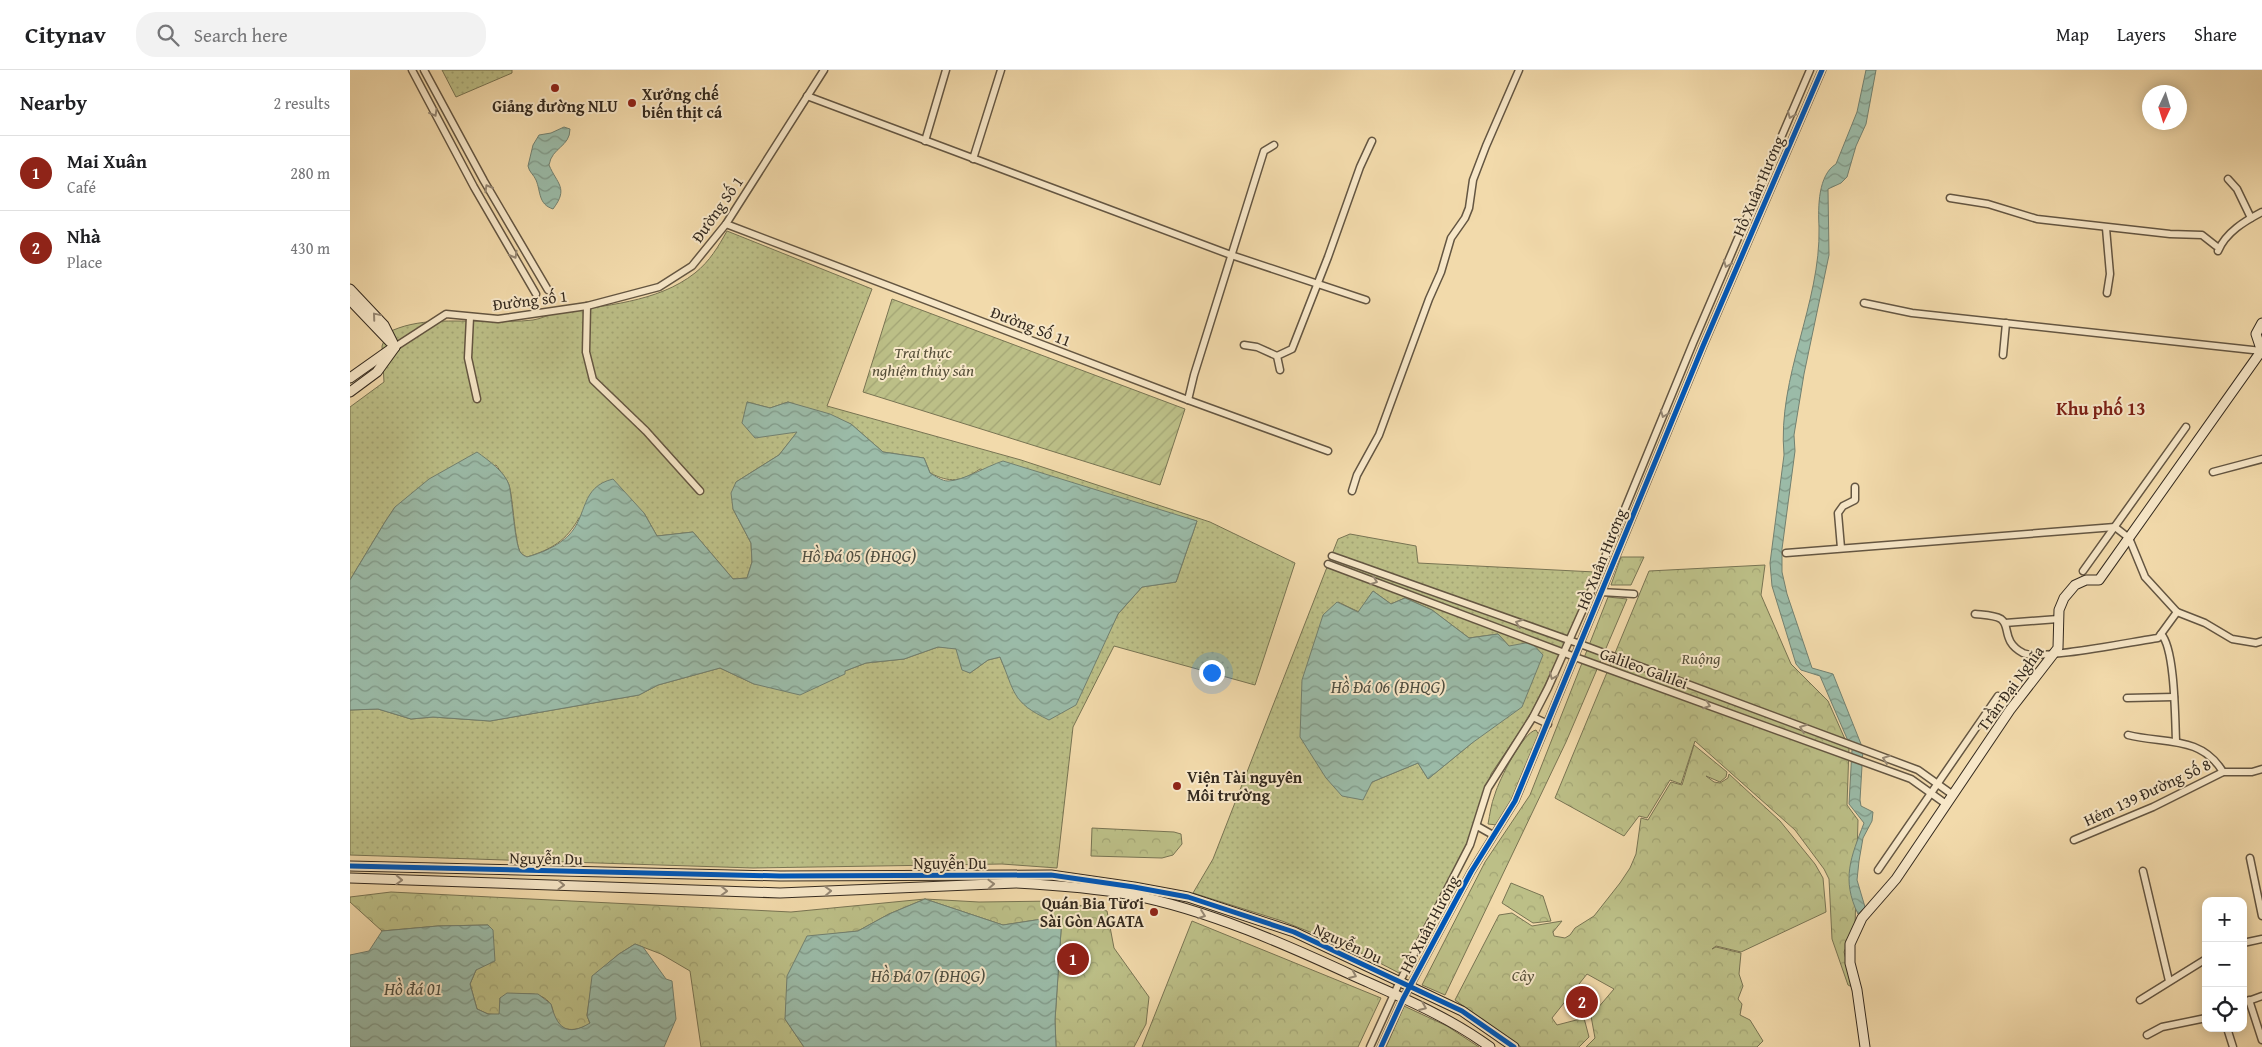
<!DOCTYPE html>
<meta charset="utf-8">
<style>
:root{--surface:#fff;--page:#f2f2f2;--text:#202124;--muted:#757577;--line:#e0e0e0;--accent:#8f2418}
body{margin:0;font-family:"Gentium Book Plus",serif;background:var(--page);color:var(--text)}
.controls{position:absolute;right:15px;bottom:15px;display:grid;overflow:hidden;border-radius:10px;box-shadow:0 2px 12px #0003}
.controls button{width:45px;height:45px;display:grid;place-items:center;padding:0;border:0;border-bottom:1px solid var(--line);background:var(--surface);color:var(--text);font:25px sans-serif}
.compass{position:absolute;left:1792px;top:15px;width:45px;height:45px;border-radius:50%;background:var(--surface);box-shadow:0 2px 12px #0003;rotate:184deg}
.you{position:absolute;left:861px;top:602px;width:18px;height:18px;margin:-12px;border:4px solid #fff;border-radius:50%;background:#1a73e8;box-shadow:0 0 0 8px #1a73e833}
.badge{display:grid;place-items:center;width:32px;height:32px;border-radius:50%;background:var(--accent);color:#fff;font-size:16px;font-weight:700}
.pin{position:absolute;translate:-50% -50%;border:2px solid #fff;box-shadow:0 1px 5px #0006}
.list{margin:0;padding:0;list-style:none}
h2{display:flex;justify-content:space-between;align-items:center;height:65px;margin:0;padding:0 20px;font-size:21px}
h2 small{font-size:16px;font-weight:400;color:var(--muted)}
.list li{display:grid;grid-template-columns:32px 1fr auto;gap:15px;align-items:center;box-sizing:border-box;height:75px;padding:0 20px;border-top:1px solid var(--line)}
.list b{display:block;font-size:19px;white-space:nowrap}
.list p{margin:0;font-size:16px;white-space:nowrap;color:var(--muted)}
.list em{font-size:16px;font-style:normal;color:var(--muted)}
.icon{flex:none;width:28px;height:28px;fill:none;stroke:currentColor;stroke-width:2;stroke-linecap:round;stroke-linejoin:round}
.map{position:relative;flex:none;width:1912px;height:977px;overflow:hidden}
header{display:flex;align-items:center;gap:30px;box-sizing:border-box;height:70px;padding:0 25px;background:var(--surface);border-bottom:1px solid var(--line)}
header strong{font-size:24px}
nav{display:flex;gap:28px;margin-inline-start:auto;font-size:18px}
.search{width:350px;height:45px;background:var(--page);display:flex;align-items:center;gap:12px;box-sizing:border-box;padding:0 18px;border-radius:20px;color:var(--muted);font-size:19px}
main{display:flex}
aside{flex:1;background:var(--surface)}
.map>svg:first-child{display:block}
.grass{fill:url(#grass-dots);stroke:#787453;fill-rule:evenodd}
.forest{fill:url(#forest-crowns);stroke:#787453}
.garden{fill:url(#garden-furrows);stroke:#787453}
.water{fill:url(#water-waves);stroke:#728171}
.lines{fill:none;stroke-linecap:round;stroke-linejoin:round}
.street-casing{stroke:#645642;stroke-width:9}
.secondary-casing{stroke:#342a1f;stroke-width:11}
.street{stroke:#f7e7c8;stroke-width:6}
.secondary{stroke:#f7e7c8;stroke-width:9}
.cycleway-casing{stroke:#f7e7c8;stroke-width:8}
.cycleway{stroke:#0057b8;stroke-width:5}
.oneway{stroke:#968874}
.poi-dot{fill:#8f2418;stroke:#f7e7c8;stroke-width:2}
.labels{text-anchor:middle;stroke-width:4;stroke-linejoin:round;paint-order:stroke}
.poi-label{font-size:16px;font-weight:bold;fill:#342a1f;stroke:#f7e7c8;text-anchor:start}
.street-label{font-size:16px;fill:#342a1f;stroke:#f7e7c8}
.park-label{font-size:16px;font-style:italic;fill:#564f39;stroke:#f7e7c8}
.neighbourhood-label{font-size:18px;font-weight:bold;fill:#7a1f14;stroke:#f7e7c8}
.water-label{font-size:18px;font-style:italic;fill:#4e4e41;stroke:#f7e7c8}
</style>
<header>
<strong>Citynav</strong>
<div class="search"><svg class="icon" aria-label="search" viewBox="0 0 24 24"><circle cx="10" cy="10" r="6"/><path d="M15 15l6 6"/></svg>Search here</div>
<nav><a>Map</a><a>Layers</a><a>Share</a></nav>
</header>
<main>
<aside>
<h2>Nearby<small>2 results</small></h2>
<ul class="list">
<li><span class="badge">1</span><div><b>Mai Xuân</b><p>Café</p></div><em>280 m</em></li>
<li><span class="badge">2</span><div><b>Nhà</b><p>Place</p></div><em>430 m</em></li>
</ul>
</aside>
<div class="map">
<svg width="1912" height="977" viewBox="0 0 1912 977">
<defs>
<pattern id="grass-dots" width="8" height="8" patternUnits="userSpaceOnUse" patternTransform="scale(1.25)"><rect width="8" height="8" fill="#bcbf87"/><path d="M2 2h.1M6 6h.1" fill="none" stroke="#a2a474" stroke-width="1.8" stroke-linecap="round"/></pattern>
<pattern id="forest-crowns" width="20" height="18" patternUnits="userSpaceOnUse" patternTransform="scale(1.25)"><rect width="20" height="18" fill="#bcbf87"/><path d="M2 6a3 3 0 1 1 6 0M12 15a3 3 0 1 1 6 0" fill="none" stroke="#a2a474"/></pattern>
<pattern id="garden-furrows" width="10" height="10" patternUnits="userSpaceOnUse" patternTransform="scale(1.25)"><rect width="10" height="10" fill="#bcbf87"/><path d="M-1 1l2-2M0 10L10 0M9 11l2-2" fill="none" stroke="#a2a474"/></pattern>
<pattern id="water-waves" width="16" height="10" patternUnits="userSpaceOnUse" patternTransform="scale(1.25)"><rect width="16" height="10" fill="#9bbba8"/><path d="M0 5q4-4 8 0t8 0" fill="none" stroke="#7f9888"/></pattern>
</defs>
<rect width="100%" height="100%" fill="#f2daab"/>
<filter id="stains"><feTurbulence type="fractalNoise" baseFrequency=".004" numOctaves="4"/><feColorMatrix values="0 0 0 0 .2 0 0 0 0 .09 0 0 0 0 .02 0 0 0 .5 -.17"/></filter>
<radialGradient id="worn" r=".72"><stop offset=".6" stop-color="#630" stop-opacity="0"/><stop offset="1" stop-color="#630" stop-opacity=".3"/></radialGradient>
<g class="grass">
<polygon points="92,0 162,0 162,3 106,27"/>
<path d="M377,161L522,219L477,336L671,390L860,452L945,493L905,615L764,576L723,657L707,798L652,794L403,798L0,785V640L28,639L61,649L83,647L140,651L289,625L308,615L370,598L404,614L495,601L516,593L554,589L588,577L607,578L612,599L620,603L638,590L650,587L655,599L760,560L768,544L792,517L826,512L847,451L630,399C611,412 600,413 580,403L574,388L533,382L501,354L438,332L420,338L397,332L448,361L429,385L386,412L383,439L401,473L402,492L397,508L383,509L343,462L307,466L294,443L229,448C216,471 202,479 177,487C175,486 173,485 171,483C165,478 163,426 159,415C157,409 150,401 146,395L45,437L35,452L0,510V337L34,312L32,276L37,263C68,247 103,252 137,251C152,251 168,252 183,250C191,249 199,244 208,243C254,235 307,233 345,203C360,191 368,177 377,161Z"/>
<path d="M1000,464L1066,476L1068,493L1245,502L1210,585L1178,649L1141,704L1124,766L1056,900L1049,903L1003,879L932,851L843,823L863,789L988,469ZM1023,521L1041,534L1055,528L1082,540L1119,568L1148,564L1159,576L1122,673L1078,709L1068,693L1022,712L988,532L1009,542Z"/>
</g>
<g class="forest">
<polygon points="1271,487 1294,487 1281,515 1261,515"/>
<polygon points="1415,495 1411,525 1441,594 1478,631 1499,678 1497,735 1508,750 1505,857 1494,882 1504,918 1498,915 1482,869 1479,809 1474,799 1445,760 1345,671 1331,714 1320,710 1297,748 1289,746 1274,766 1205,728 1299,501"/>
<polygon points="1258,527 1277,529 1216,672 1095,925 1072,915 1135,792 1180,725"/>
<path d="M1186,660L1189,665L1163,728L1147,755L1138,754C1140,744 1141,734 1145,724C1149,710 1173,662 1186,660Z"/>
<polygon points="1344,675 1377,702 1376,707 1370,712 1356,706 1364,712 1370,713 1378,708 1379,704 1430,751 1465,794 1473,808 1476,842 1391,882 1366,876 1362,879 1366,877 1391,883 1389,904 1393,916 1388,929 1392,934 1390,945 1400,950 1413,971 1407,977 1236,977 1245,968 1241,946 1264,919 1237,904 1202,948 1207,955 1234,948 1239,967 1229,977 1171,977 1105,930 1149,845 1162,843 1182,856 1212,851 1203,862 1204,866 1215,868 1220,865 1225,858 1244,846 1270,813 1280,798 1286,784 1291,748 1298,750 1321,712 1332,715"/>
<polygon points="742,758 824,762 831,764 832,774 823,785 812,788 741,786"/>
<polygon points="1161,813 1193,826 1201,851 1183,853 1152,833"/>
<path d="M41,822L441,842L575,829L629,832L709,831L757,841L764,878L799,927L796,954L784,977H706L705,950L712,846L653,855L575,829L539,844L508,861L457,867L435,949L454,977H351L340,901L311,884L285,874L269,884L243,906L237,945L240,954C227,961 210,964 204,946C203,943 203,938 201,935C191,918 165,924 150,928V945L138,944L127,939L120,914L126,900L138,855L88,856L32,861L0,832V827Z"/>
<polygon points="842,851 1031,928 1008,977 792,977"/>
<polygon points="1054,936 1097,956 1129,977 1036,977"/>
</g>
<polygon class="garden" points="542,229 835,339 810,415 513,322"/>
<g class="water">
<path d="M1516,0H1526L1516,54L1506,76L1497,107L1491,113L1478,119L1479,185L1454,304L1444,365L1445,381L1432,479V502L1437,524L1462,598L1483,604L1513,679L1510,730L1511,736L1523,742L1522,751L1513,768L1509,791L1507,810L1515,837L1508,844C1491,809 1501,787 1514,753L1499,734L1502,680L1470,606L1451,600L1446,594L1422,516L1420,493L1434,385C1427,306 1471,234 1469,157C1468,137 1468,105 1486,94L1507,42Z"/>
<path d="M214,57L220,59C220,77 202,77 199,95C207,114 219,118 203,139C188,134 191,122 186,110C184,105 179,102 178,96L183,75L189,65L201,63Z"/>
<path d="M397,332L420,338L438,332L480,344L501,354L533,382L574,388L580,403C585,406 592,411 598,411C613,411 637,396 653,391L847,451L826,512L792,517L768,544L726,635L699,650C661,632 665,622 650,587L638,590L620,603L612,600L606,579L588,577L554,589L516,593L495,601V604L450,625L404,614L370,598L308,615L289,625L140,651L83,647L61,649L28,639L0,640V510L35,452L45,437L79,409L127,382C138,390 155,402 159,415C162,426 165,478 171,483C172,485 175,486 177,487C192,483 208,476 219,465C238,445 230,417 263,409L294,443L307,466L343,462L383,509L397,508L402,492L401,473L383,439L381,423L386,412L429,385L447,362L405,368L392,353Z"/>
<polygon points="1023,521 1041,534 1055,528 1082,540 1119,568 1148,564 1159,576 1181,572 1193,585 1172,637 1122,673 1078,709 1068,693 1022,712 1013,730 992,726 976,708 950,667 952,610 973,545 987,532 1008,542"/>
<polygon points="575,829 653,855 712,846 705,950 706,977 454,977 435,949 437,906 457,866 508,861 539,844"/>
<path d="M138,855L143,860L145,891L126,900L120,914L127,939L138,944H149L150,928L157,923L188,924L201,934C207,958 217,967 240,953L237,946L242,906L269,884L285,874L293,877L316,909L322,911L326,949L314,977H0V885L19,881L32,861L88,856Z"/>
</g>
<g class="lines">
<g class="street-casing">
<g id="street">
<polyline points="62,0 124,117 186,224"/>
<polyline points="74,0 134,111 198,220"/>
<polyline points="457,26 881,185 1016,230"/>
<polyline points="575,71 596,0"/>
<polyline points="623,89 651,0"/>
<polyline points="1878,109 1887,119 1901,148"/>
<polyline points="1600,128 1638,134 1687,149 1820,164 1852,165 1866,176"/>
<polyline points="376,154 838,330 978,381"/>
<polyline points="1756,158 1760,204 1757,223"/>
<path d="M1868,181C1876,162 1895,151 1912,142"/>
<polyline points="1514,233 1562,243 1912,281"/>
<polyline points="237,236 236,282 243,310 296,361 350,421"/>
<polyline points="120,247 118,288 127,329"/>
<polyline points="894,275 907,277 927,286"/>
<polyline points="45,277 96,244 148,249 237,236 309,217 342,196 376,154 474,0"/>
<polyline points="1653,285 1656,253"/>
<polyline points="930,300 927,286 942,279 978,187 1010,97 1022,71"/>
<polyline points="838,330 844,305 914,81 924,75"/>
<polyline points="1863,402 1912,389"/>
<polyline points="1002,421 1007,405 1029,365 1079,229 1091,202 1101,168 1115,148 1119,138 1123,110 1136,76 1169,0"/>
<polyline points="1491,478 1488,443 1493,436 1505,430 1505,417"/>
<polyline points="1436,483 1765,457 1779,468 1795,507 1827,542 1855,553 1882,569 1906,573 1912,571"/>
<polyline points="982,486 1230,574 1568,700 1603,725"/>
<polyline points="978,494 1225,587 1561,709 1596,734"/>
<polyline points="1733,501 1836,357"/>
<polyline points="1251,522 1284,524"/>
<path d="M1625,544C1633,545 1644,545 1651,549C1661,556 1651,571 1673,583C1689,591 1785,571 1808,568L1827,542"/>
<polyline points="1655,553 1708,549"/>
<path d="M1811,564C1825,578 1825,648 1826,671"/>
<polyline points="1777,628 1824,627"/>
<polyline points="1183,647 1198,654"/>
<path d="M1778,665C1813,674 1851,665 1873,702"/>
<polyline points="1127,756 1143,765"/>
<polyline points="1724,770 1803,737 1873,702 1902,702 1912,699"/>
<polyline points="1900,788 1912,846"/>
<polyline points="1528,800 1648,626"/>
<polyline points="1793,801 1819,911"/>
<polyline points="1893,873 1912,869"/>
<polyline points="1790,930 1856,889"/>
<polyline points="1899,930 1912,970"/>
<polyline points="1893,933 1912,926"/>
<polyline points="1877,958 1883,977"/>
<polyline points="1797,965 1812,957 1856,948"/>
<polyline points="1020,977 1050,911 1120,775 1138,718 1183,647 1198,618 1239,526 1343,273 1460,0"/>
<polyline points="1031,977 1053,929 1121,802 1165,731 1353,276 1472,0"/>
</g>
</g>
<g class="secondary-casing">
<g id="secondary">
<polyline points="0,219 34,255 45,277"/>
<polyline points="0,230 40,272"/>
<polyline points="1912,253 1906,264 1912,282"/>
<polyline points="0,308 41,279"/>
<polyline points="0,322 27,302 45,277"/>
<polyline points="0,796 430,806 701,805 784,817 838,827 944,862 1112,941 1164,977"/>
<path d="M0,808L430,823L666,813C704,815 744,818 782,825C858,840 937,875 1006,907C1053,928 1099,947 1140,977"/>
<polyline points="1515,977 1507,920 1500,893 1500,874 1512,848 1546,809 1660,640 1708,578 1709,540 1714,528 1725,515 1736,510 1749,510 1912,280"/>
</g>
</g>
<use href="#street" class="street"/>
<use href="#secondary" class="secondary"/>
<g class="cycleway-casing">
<g id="cycleway">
<polyline points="0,796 430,806 701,805 784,817 838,827 944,862 1112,941 1164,977"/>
<polyline points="1031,977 1053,929 1121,802 1165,731 1353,276 1472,0"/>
</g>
</g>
<use href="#cycleway" class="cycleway"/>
</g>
<defs><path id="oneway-chevron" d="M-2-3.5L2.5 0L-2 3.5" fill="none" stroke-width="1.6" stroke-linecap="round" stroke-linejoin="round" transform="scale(1.25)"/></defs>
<g class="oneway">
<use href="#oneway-chevron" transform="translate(84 43) rotate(61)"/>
<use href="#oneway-chevron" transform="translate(1441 45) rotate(113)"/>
<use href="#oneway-chevron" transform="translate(138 118) rotate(-120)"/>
<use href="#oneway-chevron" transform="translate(164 185) rotate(60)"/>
<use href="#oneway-chevron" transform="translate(1377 194) rotate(113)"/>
<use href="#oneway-chevron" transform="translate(26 246) rotate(-130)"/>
<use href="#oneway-chevron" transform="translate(1314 344) rotate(112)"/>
<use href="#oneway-chevron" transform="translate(1024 511) rotate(21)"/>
<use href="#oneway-chevron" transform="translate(1169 553) rotate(-160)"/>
<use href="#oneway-chevron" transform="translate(1203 606) rotate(114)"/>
<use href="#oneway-chevron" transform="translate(1357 635) rotate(20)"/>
<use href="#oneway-chevron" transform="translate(1453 658) rotate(-160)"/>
<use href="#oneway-chevron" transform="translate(1536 689) rotate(-160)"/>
<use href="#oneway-chevron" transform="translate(49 810) rotate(2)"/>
<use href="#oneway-chevron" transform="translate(641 814) rotate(-2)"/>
<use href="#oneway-chevron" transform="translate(211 815) rotate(2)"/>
<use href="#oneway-chevron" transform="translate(374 821) rotate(2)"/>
<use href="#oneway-chevron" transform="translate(478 821) rotate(-2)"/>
<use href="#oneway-chevron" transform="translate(852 845) rotate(20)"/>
<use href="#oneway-chevron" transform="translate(1003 905) rotate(24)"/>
<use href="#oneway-chevron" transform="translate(1073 937) rotate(23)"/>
</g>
<g class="poi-dot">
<circle cx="205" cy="18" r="5"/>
<circle cx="282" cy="33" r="5"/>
<circle cx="827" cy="716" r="5"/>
<circle cx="804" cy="842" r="5"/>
</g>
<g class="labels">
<g class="poi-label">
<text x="292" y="30">Xưởng chế<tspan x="292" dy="18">biến thịt cá</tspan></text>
<text x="205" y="42" text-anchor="middle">Giảng đường NLU</text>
<text x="837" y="713">Viện Tài nguyên<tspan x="837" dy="18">Môi trường</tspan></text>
<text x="794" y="839" text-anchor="end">Quán Bia Tươi<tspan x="794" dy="18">Sài Gòn AGATA</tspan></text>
</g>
<g class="street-label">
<text transform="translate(1408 116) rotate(-67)" y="6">Hồ Xuân Hương</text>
<text transform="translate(367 139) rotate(-55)" y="6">Đường Số 1</text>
<text transform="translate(180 230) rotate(-7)" y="6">Đường số 1</text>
<text transform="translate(681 256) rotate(21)" y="6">Đường Số 11</text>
<text transform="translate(1251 489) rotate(-68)" y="6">Hồ Xuân Hương</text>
<text transform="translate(1294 598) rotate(20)" y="6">Galileo Galilei</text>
<text transform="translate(1660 618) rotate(-54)" y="6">Trần Đại Nghĩa</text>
<text transform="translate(1797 722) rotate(-25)" y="6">Hẻm 139 Đường Số 8</text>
<text transform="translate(196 788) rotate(1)" y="6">Nguyễn Du</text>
<text x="600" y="799">Nguyễn Du</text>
<text transform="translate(1079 854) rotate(-62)" y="6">Hồ Xuân Hương</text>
<text transform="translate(998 873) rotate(25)" y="6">Nguyễn Du</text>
</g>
<g class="park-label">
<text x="573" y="288">Trại thực<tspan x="573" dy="18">nghiệm thủy sản</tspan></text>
<text x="1351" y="594">Ruộng</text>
<text x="1173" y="911">Cây</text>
</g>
<g class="neighbourhood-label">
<text x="1751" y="345">Khu phố 13</text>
</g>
<g class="water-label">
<text x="509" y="492">Hồ Đá 05 (ĐHQG)</text>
<text x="1038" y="623">Hồ Đá 06 (ĐHQG)</text>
<text x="578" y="912">Hồ Đá 07 (ĐHQG)</text>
<text x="63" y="925">Hồ đá 01</text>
</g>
</g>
<rect width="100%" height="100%" filter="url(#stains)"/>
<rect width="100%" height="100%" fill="url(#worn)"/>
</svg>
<div class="controls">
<button>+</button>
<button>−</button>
<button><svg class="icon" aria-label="locate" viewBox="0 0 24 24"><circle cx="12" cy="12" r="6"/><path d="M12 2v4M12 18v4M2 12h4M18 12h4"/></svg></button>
</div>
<svg class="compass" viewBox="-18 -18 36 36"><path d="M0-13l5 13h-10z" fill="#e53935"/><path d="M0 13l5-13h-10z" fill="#757577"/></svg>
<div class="you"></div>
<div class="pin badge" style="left:723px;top:889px">1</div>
<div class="pin badge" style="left:1232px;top:932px">2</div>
</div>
</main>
